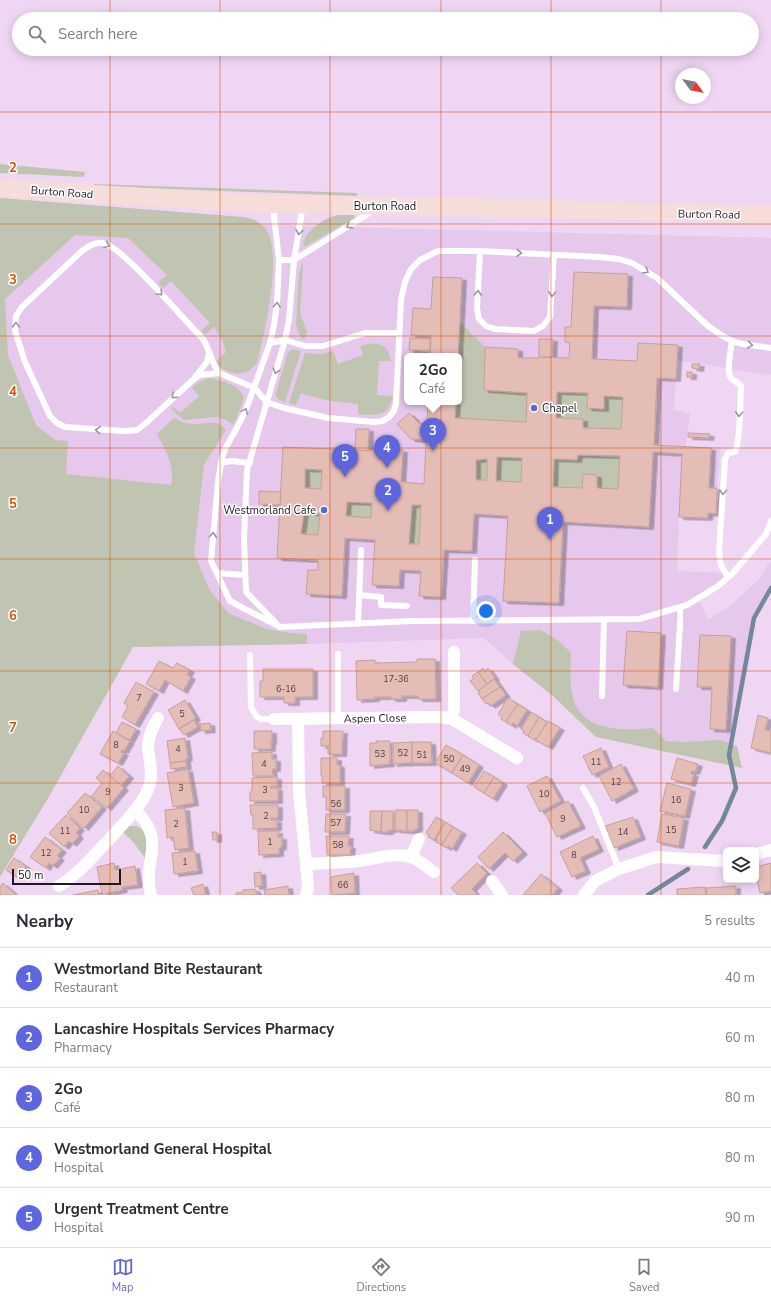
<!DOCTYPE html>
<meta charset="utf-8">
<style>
:root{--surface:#fff;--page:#f2f2f3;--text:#2b2b33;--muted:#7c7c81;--line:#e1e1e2;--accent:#5e66de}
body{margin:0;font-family:"Nunito Sans",sans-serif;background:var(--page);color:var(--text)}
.controls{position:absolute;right:12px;bottom:12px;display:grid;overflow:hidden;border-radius:6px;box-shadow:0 2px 10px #0003}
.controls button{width:36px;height:36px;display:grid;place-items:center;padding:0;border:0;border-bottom:1px solid var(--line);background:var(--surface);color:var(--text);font:20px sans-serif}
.compass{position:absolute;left:675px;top:68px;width:36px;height:36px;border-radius:50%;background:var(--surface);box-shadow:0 2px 10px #0003;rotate:122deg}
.scale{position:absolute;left:12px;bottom:10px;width:109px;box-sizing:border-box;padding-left:4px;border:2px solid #1f1721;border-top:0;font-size:11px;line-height:14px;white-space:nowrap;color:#1f1721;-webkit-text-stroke:3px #fff;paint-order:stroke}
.you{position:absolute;left:486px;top:611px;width:14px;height:14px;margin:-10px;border:3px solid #fff;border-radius:50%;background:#1a73e8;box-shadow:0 0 0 6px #1a73e833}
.badge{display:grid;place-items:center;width:26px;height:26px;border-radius:50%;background:var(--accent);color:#fff;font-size:13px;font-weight:700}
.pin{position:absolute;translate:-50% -33px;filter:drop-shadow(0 1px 2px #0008)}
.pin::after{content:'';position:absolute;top:21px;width:14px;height:12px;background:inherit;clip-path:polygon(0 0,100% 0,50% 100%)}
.popup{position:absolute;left:404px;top:353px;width:58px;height:52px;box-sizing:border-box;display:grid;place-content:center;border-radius:6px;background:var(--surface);filter:drop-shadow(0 1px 3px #0005);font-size:13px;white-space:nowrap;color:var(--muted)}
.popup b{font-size:15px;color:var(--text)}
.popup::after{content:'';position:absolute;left:50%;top:100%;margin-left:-8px;border:8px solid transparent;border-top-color:var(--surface)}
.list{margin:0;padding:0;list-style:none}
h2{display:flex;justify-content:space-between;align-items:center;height:52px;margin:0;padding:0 16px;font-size:17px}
h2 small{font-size:13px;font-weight:400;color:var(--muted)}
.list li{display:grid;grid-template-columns:26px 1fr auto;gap:12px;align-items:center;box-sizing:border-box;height:60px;padding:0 16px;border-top:1px solid var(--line)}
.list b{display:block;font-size:15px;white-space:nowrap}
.list p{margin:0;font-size:13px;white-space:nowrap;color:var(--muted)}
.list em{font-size:13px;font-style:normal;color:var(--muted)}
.icon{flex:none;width:22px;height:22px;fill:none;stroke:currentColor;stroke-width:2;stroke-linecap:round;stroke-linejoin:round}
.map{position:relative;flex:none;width:771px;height:895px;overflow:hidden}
.search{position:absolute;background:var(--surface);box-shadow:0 2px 10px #0003;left:12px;right:12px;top:12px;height:44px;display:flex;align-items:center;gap:10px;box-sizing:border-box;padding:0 14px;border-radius:22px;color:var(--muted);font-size:15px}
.sheet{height:352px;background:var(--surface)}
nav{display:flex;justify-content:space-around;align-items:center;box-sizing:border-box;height:56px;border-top:1px solid var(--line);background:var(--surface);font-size:11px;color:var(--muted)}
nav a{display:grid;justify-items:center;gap:2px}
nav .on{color:var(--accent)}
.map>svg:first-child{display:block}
.built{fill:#e5c8eb;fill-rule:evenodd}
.green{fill:#c0c5b1}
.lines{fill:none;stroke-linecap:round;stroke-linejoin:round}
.stream{stroke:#73879d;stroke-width:4.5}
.building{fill:#e5bdb7;stroke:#c69f99;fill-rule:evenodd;filter:url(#shadow)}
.service{stroke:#fff;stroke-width:6}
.minor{stroke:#fff;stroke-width:12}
.primary{stroke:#f7ddda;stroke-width:18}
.oneway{stroke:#9a979b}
.grid{fill:none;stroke:#d4520e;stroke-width:1;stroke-opacity:0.55}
.poi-dot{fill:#5e66de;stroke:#fff;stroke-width:1.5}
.labels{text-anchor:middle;stroke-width:3;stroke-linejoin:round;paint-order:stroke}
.number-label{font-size:9px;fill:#504046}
.street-label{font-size:11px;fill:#1f1721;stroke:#fff}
.poi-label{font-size:11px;fill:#1f1721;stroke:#fff;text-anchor:start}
.grid-label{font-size:13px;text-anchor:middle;font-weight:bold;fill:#d4520e;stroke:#fff;stroke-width:3;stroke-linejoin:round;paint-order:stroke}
</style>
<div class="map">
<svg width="771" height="895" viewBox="0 0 771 895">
<defs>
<filter id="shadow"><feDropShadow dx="4.5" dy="2.5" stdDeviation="0" flood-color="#0004"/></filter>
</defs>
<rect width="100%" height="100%" fill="#efd7f4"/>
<path class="built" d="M34,219L771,238V375L677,360L674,410L690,414L686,446L720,447L715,519L679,517L677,571L733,573L698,598L708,619L728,608L758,580L771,560V588L754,618L729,755L596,737L553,696L513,664L484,638L307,644L133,647L128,615L117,574L0,376V284ZM407,356H459V402H407Z"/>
<g class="green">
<polygon points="0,164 85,172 84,177 0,173"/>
<polygon points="94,184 357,193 357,196 93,186"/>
<path d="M0,198L244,217C253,219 262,222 267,231C282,256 265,334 257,362C254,366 251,371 246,372C236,376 220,371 216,361L226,352L222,340L214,327L206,334L202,333V330L210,323L171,281L163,288L158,283L167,275L128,238L75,235L5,299L8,355L36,425L55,440L68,441L66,474L171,485C175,466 166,451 157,434L174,418C181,421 186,424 193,424C206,425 217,418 226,430L204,465L194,553L209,589L228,613L267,629L289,633L307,634V644L133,647L50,795L0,877Z"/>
<path d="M338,215H354L355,218L304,247L303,242C310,227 323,219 338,215Z"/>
<polygon points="302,263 303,266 300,313 302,319 307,331 304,340 299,334 296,325 299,274"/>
<polygon points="460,322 485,347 484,390 527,393 526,422 455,418 456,402 459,402 458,356"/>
<path d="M367,344C382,343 388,346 391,361H379L377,395L393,396C389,417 376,416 358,414V404C338,402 320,400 301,393L296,405L289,403L305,353L322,354L333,351L338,364L363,355L360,346Z"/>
<path d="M293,349L301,351L285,402C280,400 275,399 276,393L288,352Z"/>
<path d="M211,378C223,381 241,386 244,398L234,425L226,420L217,417L184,420L179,416L171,408L173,407L180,413L199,396L192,388L193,386L205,379Z"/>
<polygon points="557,392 588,393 587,408 604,409 604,396 623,397 621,429 583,428 583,419 556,418"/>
<polygon points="578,455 620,456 618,489 597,488 597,475 583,474 582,488 553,487 554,459 577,460"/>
<polygon points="497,457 522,458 521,482 496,481"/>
<polygon points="487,459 487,480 476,480 476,460"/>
<polygon points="305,469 322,470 321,489 305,488"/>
<polygon points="347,502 372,503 371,518 346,516"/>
<polygon points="412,505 421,505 419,544 409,544"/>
<polygon points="304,512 320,514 318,535 301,534"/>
<path d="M541,630L560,642L571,653C569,694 569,724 619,729C630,730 642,729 653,728L666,741L683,742L720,740L737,746L742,768L596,737L553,696L513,664L521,631Z"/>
<path d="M131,826C149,825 148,845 145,858L133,842L123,832L127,827Z"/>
</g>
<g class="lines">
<g class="stream">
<polyline points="705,847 722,821 736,788 729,755 754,618 771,588"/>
<polyline points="648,895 688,869"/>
</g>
</g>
<g class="building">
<path d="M574,272L628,274L627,307L594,306L592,359L637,361L638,343L678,345L676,379L657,378L654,445L711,448L709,488H717L716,514L708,513V518L679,517L682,454L653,452L649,527L563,522L559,603L503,601L508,516L474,514L472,551L444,550L441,597L419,596L421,571L400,570L399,586L372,585L375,540L345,538L342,596L306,594L308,570H318V560L277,558L283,447L378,451V449L403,450L401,482L424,484L428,402H456L455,418L526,422L527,393L484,390L485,347L518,349V358H538L539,357L569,358L570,343L565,342V327H571ZM557,392L588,393L587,408L604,409V396L623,397L621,429L583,428V419L556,418ZM578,455L620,456L618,489L597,488V475L583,474L582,488L553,487L554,459L577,460ZM497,457L522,458L521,482L496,481ZM487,459V480H476V460ZM305,469L322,470L321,489L305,488ZM347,502L372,503L371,518L346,516ZM412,505H421L419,544H409ZM304,512L320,514L318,535L301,534Z"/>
<polygon points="433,277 462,278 458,356 430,356 431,336 411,335 413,308 431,309"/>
<polygon points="410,338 430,339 430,351 409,350"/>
<polygon points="539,339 553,339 552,357 539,357"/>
<polygon points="692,364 700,364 699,369 692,368"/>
<rect x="687" y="372" width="5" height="5"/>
<polygon points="409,413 419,423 427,424 426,440 411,439 397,424"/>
<polygon points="356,429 369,429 368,451 355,450"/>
<polygon points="688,433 710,434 709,438 688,437"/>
<polygon points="259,491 281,492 280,505 259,504"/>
<polygon points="627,631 661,633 658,687 623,685"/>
<polygon points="700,635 731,636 726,730 710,729 712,687 697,687"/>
<polygon points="417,659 435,659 436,699 418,699 418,696 402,696 402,699 391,699 391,697 375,697 375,699 357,700 356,661 375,660 375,663 417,662"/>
<polygon points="159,661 173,668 177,663 190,670 187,675 191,677 183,691 165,680 159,691 146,684"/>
<polygon points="483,668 485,671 488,668 495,678 487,684 478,672"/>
<polygon points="263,669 313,669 313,697 295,697 295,703 284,703 284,697 260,697 260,681 263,681"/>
<polygon points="478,672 487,684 478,691 470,681 474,678 472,676"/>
<polygon points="494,679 500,687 482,699 478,693 480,692 479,690"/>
<polygon points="136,682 154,692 135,725 122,717 128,706 124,703"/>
<polygon points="500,687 506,695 491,706 488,703 486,704 482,699"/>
<polygon points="508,698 518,704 506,722 501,719 502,717 498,714"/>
<polygon points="185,700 196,718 179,729 168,710"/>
<polygon points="518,704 527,710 517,726 513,723 512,726 506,722"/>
<polygon points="531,712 539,717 528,736 523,733 524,731 521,729"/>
<polygon points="758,715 768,718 765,730 771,731 771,753 751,748"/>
<polygon points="539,717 547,722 537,739 535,738 534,740 528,736"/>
<polygon points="194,720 198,727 184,735 179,729"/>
<polygon points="548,721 560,728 548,747 536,740"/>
<polygon points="122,722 136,729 130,740 116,733"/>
<polygon points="210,723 211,730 201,731 200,724"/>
<polygon points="113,731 130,741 124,751 122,750 121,752 124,753 118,763 100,754"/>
<polygon points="254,731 272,731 272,742 271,742 271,749 254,749"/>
<polygon points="323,731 343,731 342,754 328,754 328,746 321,746 321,738 323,738"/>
<polygon points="185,738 188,758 186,759 186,761 170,763 167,741"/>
<polygon points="376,741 390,741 390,764 370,766 370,743 377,743"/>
<polygon points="412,742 412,763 393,764 393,743"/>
<polygon points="412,742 431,742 432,763 412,763"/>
<polygon points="446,745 463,755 452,773 435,763"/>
<polygon points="601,748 609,767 592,775 583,756"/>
<polygon points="272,752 272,759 276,759 276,769 272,769 273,776 253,776 252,753"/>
<polygon points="463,755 479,765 468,783 452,773"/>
<polygon points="321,758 337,758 337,765 340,765 340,783 322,783 322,776 321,775"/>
<polygon points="677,758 698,764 695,772 692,771 691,774 694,774 691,784 671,779"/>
<polygon points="186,761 187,767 171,769 170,763"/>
<polygon points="621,764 634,789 612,801 599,776"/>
<polygon points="118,766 129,776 121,786 110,776"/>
<polygon points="188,769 194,803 173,807 167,773"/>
<polygon points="103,770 124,788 107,808 92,796 102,783 96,778"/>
<polygon points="484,771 494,777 484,793 474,787"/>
<polygon points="547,776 561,801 540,812 527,786"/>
<polygon points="277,777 277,786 271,786 271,788 278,788 278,801 250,801 250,792 252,791 252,778"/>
<polygon points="494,777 503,783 493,799 484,793"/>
<polygon points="667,783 691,789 685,816 660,811"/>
<polygon points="323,786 345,786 345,810 326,810 326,797 323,797"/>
<polygon points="85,793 102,807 84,828 67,813"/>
<polygon points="568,801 581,826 557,837 545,813"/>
<polygon points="250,805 278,805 278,818 271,818 271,820 277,820 277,828 253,829 253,815 251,815"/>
<polygon points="185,808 189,848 175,850 173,837 167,838 165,810"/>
<polygon points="395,810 407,810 407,831 395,830"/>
<polygon points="407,810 418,810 418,829 415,829 415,831 407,831"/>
<polygon points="370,811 382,811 381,832 370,830"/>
<polygon points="382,811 393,811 393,830 389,830 389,832 381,832"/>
<polygon points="326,814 346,814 345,832 325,832"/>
<polygon points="662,814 684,818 679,846 657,842"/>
<polygon points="66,815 80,828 76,833 79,836 72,844 69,841 64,847 49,833"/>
<polygon points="436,817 445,822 434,840 428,837 429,835 426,833"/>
<polygon points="633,817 641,837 614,848 605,826"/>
<polygon points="445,822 453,827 442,845 436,842 437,840 436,839"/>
<polygon points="453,827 462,832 452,849 448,846 447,848 442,845"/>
<polygon points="258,831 278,831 278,837 282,837 282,847 279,848 279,854 259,855"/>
<polygon points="212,832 217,832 217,840 213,840"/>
<polygon points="503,832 523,852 513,861 505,853 489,869 478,857"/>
<polygon points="326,836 349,836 348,846 351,846 350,855 327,855"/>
<polygon points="593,836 599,849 580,858 586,871 572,877 560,852"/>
<polygon points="45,837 62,850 57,856 60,858 53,866 49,863 46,868 30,857"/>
<polygon points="195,851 198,871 174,874 172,853"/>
<polygon points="14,858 26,866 18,878 6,870"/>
<polygon points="114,863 115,870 135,866 138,885 122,887 123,890 102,894 97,867"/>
<polygon points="477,863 487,873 472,889 478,895 458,895 451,888"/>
<polygon points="771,863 771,891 760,893 756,876 756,867"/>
<polygon points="261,872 262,886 255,887 254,873"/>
<polygon points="354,873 355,893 332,895 331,877"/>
<polygon points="541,874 558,888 553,895 523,895"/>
<polygon points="3,883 16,895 0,895 0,887"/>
<polygon points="203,884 206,895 194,895 191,888"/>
<polygon points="288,886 289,895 265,895 264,890"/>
<polygon points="736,886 736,895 707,895 706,888"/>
<polygon points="705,887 706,895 677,895 677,889"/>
<polygon points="255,889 255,891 257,891 257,895 236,895 236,893 243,892 243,890"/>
<polygon points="98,890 99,895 73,895"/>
</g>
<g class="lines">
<g class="service">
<polyline points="274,205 274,216 279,260 277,303 274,325 270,343 248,404 241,420 225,449 222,458 218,481 211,561 230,601 280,627 412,621 639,619 687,605 718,586 733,573 766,534 771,521"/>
<polyline points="480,251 477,308 479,319 486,326 495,329 534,331 543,326 550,317 554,255"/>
<polyline points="279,260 294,260 374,210"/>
<polyline points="270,343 285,340 305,346 323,346 365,333 399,333"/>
<path d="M219,373C211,363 210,349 203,339C184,320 123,247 103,243C95,242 89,246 83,250L22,307L16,316L15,331L25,362L50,416L57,423L65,427L125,431L137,430L146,423L194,379L200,375L219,373L255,388L266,402L284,408L328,418L374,422L383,421L389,417L394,411L396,403L401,300L405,282L411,269L420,260L438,251H480L599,257L619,259L632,263L657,278L708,326L721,335L732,341L743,344L771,348"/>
<polyline points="195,377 207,362 209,353"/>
<polyline points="221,463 231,461 250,463"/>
<polyline points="217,573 245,575"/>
<path d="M728,577L721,566L719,552L725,459L728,453L735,452C741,440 740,401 741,386C738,382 734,381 731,378C726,372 731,349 732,341"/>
<polyline points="359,595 381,597 381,605 407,606"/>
<polyline points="473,621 475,560"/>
<polyline points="276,623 246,592 244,539 247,470 285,340 289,320 294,260 303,205"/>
<polyline points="358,624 361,550"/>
<polyline points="250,655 251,707 256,716 261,719 274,719"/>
<polyline points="676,689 680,625 680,607"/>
<polyline points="602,696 604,620"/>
<polyline points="338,719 338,654"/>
<polyline points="583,788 594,807 619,869"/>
</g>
<g class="minor">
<polyline points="274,719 441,717 452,719 517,758"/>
<polyline points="452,719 454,708 454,652"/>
<polyline points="298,720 299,792 306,864 308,888 306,895"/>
<path d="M135,810C169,843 141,859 151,895"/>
<polyline points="756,854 771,850"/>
<polyline points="411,857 419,839"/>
<path d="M306,864C324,863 341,863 359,861C375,859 394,852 411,857C419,860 427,867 434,872"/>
<polyline points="492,881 502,895"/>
<path d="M59,886C81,872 97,852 115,833C128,818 145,803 150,783C153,771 149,759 148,747C148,736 153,727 158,718"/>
<polyline points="584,895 595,881 619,869 656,857 726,861"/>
</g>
<polyline class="primary" points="0,188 159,198 274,204 471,207 771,215"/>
</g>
<defs><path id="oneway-chevron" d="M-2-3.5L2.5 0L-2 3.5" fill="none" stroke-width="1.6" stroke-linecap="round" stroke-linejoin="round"/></defs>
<g class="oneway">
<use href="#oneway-chevron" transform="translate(349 226) rotate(148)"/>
<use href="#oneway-chevron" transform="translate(299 232) rotate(99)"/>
<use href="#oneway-chevron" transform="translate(107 245) rotate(22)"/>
<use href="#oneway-chevron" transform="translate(519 253) rotate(3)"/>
<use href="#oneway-chevron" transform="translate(646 271) rotate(31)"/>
<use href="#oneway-chevron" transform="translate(160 293) rotate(47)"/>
<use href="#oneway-chevron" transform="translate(478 293) rotate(-87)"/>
<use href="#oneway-chevron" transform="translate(552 294) rotate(93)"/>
<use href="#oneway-chevron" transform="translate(277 305) rotate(-84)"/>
<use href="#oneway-chevron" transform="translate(16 325) rotate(-90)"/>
<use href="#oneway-chevron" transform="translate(750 345) rotate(9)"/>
<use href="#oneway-chevron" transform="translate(276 371) rotate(107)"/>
<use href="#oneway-chevron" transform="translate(174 396) rotate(138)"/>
<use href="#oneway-chevron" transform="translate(245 411) rotate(-66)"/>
<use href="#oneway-chevron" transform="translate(739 414) rotate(93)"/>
<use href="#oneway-chevron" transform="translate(98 430) rotate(-176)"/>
<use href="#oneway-chevron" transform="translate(723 492) rotate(93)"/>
<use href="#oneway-chevron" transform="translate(213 535) rotate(-85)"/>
</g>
<path class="grid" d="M110,0V19M220,0V19M330,0V19M441,0V19M551,0V19M661,0V19M110,49V895M220,49V895M330,49V895M441,49V895M551,49V895M661,49V895M0,112H771M0,224H771M0,336H771M0,448H771M0,559H771M0,671H771M0,783H771"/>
<g class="poi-dot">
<circle cx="534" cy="408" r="4"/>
<circle cx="324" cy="510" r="4"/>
</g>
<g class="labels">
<g class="number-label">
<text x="396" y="682">17-36</text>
<text x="286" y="692">6-16</text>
<text x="139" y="701">7</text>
<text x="182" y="717">5</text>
<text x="116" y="748">8</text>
<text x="178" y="752">4</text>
<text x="403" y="756">52</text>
<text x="380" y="757">53</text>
<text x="422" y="758">51</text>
<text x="449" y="762">50</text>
<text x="596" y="765">11</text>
<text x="264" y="767">4</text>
<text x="465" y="772">49</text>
<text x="616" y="785">12</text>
<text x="181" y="791">3</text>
<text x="265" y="793">3</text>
<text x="108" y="795">9</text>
<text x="544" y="797">10</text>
<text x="676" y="803">16</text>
<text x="336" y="807">56</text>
<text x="84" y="813">10</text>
<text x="266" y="819">2</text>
<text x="563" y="822">9</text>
<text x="336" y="826">57</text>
<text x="176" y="827">2</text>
<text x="671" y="833">15</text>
<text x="65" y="834">11</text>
<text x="623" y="835">14</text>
<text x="270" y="845">1</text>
<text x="338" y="848">58</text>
<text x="46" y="856">12</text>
<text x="574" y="858">8</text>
<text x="185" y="865">1</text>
<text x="343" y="888">66</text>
</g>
<g class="street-label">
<text transform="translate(62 192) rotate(4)" y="4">Burton Road</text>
<text x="385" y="210">Burton Road</text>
<text transform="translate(709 214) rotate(1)" y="4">Burton Road</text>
<text transform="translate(375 718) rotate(-1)" y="4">Aspen Close</text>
</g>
<g class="poi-label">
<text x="542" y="412">Chapel</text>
<text x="316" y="514" text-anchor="end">Westmorland Cafe</text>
</g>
</g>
<g class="grid-label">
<text x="13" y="172">2</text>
<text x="13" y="284">3</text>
<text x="13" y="396">4</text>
<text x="13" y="508">5</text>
<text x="13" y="620">6</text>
<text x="13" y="732">7</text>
<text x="13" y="844">8</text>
</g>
</svg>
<div class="controls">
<button><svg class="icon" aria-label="layers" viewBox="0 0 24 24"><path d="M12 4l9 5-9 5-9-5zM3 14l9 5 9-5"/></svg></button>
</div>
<svg class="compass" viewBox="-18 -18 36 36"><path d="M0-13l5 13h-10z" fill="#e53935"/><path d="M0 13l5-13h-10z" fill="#7c7c81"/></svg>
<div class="scale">50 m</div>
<div class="you"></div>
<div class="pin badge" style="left:550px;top:540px">1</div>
<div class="pin badge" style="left:388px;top:511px">2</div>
<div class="pin badge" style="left:433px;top:451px">3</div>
<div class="popup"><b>2Go</b>Café</div>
<div class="pin badge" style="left:387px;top:468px">4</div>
<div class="pin badge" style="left:345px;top:477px">5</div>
<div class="search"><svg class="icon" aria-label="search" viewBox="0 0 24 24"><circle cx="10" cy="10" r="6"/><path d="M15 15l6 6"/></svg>Search here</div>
</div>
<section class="sheet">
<h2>Nearby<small>5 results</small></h2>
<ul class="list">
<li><span class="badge">1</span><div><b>Westmorland Bite Restaurant</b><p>Restaurant</p></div><em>40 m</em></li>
<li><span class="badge">2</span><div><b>Lancashire Hospitals Services Pharmacy</b><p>Pharmacy</p></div><em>60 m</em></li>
<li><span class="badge">3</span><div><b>2Go</b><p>Café</p></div><em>80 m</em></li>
<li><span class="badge">4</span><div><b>Westmorland General Hospital</b><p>Hospital</p></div><em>80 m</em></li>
<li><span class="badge">5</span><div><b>Urgent Treatment Centre</b><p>Hospital</p></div><em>90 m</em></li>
</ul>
</section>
<nav>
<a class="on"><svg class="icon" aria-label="map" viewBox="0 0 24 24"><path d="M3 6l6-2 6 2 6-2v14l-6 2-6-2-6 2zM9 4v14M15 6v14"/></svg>Map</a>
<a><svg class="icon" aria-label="directions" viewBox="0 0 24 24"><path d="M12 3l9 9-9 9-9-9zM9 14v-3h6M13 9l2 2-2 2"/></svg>Directions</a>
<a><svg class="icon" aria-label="saved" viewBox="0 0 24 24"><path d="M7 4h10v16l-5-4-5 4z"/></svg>Saved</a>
</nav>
